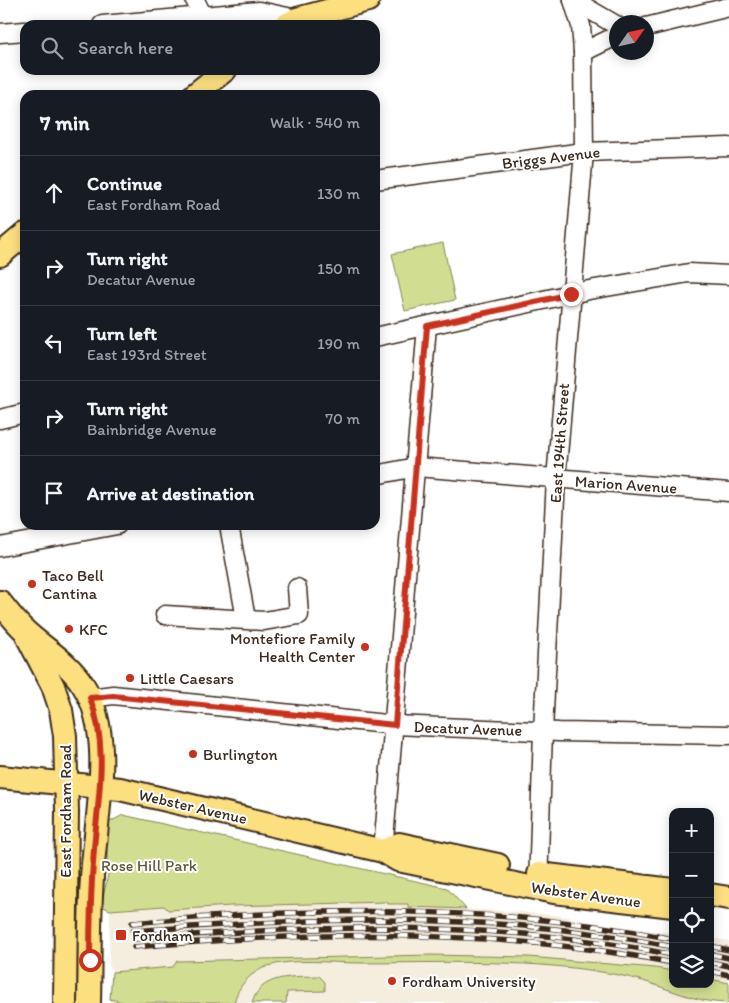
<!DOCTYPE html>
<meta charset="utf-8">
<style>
:root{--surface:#171b24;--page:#242831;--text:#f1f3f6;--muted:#9ea1a6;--line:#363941}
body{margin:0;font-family:Itim,sans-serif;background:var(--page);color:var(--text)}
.controls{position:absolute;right:15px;bottom:15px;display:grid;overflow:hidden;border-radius:10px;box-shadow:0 2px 12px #0003}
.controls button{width:45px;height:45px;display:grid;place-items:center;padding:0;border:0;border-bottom:1px solid var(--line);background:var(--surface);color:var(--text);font:25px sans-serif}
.compass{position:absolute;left:609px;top:15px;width:45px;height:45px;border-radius:50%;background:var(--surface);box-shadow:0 2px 12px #0003;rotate:56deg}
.stop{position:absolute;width:15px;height:15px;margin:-11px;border:4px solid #c8321e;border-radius:50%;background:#fff}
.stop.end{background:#c8321e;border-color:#fff;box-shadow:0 1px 5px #0008}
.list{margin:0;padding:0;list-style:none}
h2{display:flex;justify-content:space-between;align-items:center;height:65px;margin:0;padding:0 20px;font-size:21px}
h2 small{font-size:16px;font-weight:400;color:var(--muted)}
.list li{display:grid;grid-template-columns:32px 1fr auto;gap:15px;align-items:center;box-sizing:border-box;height:75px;padding:0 20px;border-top:1px solid var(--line)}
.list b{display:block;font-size:19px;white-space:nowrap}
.list p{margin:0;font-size:16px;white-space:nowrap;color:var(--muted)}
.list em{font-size:16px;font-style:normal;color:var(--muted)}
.icon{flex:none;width:28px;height:28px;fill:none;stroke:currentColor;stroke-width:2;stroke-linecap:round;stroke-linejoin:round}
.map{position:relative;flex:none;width:729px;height:1003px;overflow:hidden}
.search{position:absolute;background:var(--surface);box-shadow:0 2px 12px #0003;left:20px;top:20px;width:360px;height:55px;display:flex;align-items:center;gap:12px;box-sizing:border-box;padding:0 18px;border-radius:15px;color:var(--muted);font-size:19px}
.panel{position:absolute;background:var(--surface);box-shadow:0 2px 12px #0003;left:20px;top:90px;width:360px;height:440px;border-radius:15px}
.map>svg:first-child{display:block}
.built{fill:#f5eedf}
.green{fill:#d1dd91;stroke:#868458}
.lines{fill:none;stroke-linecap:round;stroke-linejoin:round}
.minor-casing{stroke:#3b2a1e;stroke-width:21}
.major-casing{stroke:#3b2a1e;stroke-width:26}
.minor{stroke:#fff;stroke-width:18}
.major{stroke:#fce080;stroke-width:22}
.rail-casing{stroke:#3b2a1e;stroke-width:5.5}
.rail{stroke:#fff;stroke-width:4;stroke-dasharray:11;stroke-linecap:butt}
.route{stroke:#c8321e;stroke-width:6}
.poi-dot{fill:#c8321e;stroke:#fff;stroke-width:2}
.labels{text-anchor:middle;stroke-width:4;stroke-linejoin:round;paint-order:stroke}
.street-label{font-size:16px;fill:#3b2a1e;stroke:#fff}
.poi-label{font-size:16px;fill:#3b2a1e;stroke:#fff;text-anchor:start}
.park-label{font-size:16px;fill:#60573b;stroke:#fff}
</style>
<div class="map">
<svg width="729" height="1003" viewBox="0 0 729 1003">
<rect width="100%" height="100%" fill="#fff"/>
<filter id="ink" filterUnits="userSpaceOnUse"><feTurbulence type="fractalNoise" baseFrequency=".02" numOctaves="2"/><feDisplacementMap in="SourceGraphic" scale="10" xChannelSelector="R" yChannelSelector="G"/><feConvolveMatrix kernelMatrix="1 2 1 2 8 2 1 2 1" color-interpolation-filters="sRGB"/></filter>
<g filter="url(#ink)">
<polygon class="built" points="388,902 388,904 408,904 408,907 508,911 564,916 592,923 673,933 673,984 710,984 710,938 729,941 729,1003 110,1003 112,972 109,963 110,910 164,906 168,910 231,906"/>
<g class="green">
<polygon points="443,243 455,300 405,311 392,254"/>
<polygon points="123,815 447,888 466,909 408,907 408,904 388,904 387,902 231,906 168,910 164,906 110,910 101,906 108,875 106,828 110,822"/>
<path d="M430,955L529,957L655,968L673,971V984H710V979L729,983V1003C691,1003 660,983 623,976C537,958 446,963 359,963C332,963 293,958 268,966C251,972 238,985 234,1003H126L110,999L112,972L173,967L177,961Z"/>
<path d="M319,976L325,982V991L287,992L286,1003H252C261,973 294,977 319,976Z"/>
</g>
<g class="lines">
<g class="minor-casing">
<g id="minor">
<polyline points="195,0 207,25"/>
<polyline points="573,0 616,25"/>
<polyline points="102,25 259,11 297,19"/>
<polyline points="646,27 729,7"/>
<polyline points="0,33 25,31"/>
<polyline points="583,52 616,36"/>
<polyline points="375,180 584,152 729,147"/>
<polyline points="375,337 589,290 689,273 729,275"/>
<polyline points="0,419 25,413"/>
<polyline points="375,475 416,467 729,492"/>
<polyline points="229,525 246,619"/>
<polyline points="0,547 117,525"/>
<polyline points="165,615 264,621 299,615 297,588"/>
<polyline points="90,698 113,695 395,725 559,732 729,735"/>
<polyline points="383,851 427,326"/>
<polyline points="538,887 543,731 556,479 584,152 583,52 581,26 573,0"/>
</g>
</g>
<g class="major-casing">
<g id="major">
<polyline points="286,25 297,19 368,0"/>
<polyline points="194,95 225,70"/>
<polyline points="0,255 25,234"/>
<path d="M0,602C7,611 14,620 22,628C42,648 67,660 83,685C116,736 95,820 92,878C89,919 90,961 89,1003"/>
<polyline points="28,638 53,686 61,710 65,736 67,811 65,1003"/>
<polyline points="0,777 120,789 383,851 398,860 554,892 673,906"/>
<polyline points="383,851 399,844 498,865"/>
<polyline points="539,874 673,890"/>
<polyline points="710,895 729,898"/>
</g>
</g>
<use href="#minor" class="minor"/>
<use href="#major" class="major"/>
<g class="rail-casing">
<g id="rail">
<path d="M132,923C311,907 496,904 673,939"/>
<path d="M133,931C312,917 496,911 673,947"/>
<path d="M134,939C313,925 496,919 673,955"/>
<polyline points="710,946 729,950"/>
<path d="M134,947C312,931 497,928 673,963"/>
<polyline points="710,954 729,958"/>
<polyline points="710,962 729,966"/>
<polyline points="710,971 729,975"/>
</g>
</g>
<use href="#rail" class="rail"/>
</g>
</g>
<g class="lines" filter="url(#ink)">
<path class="route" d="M90,960C90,922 91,886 94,849C98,797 109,747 90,698L113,696L395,725L427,326L571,294"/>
</g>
<g class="poi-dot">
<circle cx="32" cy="584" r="5"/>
<circle cx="69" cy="629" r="5"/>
<circle cx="365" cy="647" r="5"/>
<circle cx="130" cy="678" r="5"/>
<circle cx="193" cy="754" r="5"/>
<rect x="115" y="929" width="12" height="12" rx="2.5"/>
<circle cx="392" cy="981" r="5"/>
</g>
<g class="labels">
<g class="street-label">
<text transform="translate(551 157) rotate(-7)" y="6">Briggs Avenue</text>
<text transform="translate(559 443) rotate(-86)" y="6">East 194th Street</text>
<text transform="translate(626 484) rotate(4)" y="6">Marion Avenue</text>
<text transform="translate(468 728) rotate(2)" y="6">Decatur Avenue</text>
<text transform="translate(193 806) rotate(13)" y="6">Webster Avenue</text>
<text transform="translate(65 811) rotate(-90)" y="6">East Fordham Road</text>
<text transform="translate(586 894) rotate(8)" y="6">Webster Avenue</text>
</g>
<g class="poi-label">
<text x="42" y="581">Taco Bell<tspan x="42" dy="18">Cantina</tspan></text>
<text x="79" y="635">KFC</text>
<text x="355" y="644" text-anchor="end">Montefiore Family<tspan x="355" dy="18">Health Center</tspan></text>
<text x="140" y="684">Little Caesars</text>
<text x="203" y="760">Burlington</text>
<text x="132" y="941">Fordham</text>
<text x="402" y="987">Fordham University</text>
</g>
<g class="park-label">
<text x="149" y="871">Rose Hill Park</text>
</g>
</g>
</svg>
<div class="controls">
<button>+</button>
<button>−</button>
<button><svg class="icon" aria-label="locate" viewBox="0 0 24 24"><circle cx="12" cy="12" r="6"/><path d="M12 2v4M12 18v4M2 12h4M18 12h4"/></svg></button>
<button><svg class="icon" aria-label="layers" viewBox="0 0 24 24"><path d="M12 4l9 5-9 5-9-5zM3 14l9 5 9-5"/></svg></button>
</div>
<svg class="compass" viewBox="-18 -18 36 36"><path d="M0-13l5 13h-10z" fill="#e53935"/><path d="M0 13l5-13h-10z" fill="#9ea1a6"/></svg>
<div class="stop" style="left:90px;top:960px"></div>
<div class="stop end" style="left:571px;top:294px"></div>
<div class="search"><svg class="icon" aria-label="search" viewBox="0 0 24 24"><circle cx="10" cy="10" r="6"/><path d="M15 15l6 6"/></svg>Search here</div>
<section class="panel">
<h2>7 min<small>Walk · 540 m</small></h2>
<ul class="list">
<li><svg class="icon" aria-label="ahead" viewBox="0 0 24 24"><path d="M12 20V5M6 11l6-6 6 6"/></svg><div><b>Continue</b><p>East Fordham Road</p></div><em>130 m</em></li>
<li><svg class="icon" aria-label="right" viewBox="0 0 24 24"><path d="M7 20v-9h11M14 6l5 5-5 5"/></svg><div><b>Turn right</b><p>Decatur Avenue</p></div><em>150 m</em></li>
<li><svg class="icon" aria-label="left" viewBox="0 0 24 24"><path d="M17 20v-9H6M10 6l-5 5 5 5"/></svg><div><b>Turn left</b><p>East 193rd Street</p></div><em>190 m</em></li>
<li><svg class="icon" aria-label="right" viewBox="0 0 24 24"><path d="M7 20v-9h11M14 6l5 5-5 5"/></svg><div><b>Turn right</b><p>Bainbridge Avenue</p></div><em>70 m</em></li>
<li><svg class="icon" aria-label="arrive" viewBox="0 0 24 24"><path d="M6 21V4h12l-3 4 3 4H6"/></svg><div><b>Arrive at destination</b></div></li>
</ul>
</section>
</div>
